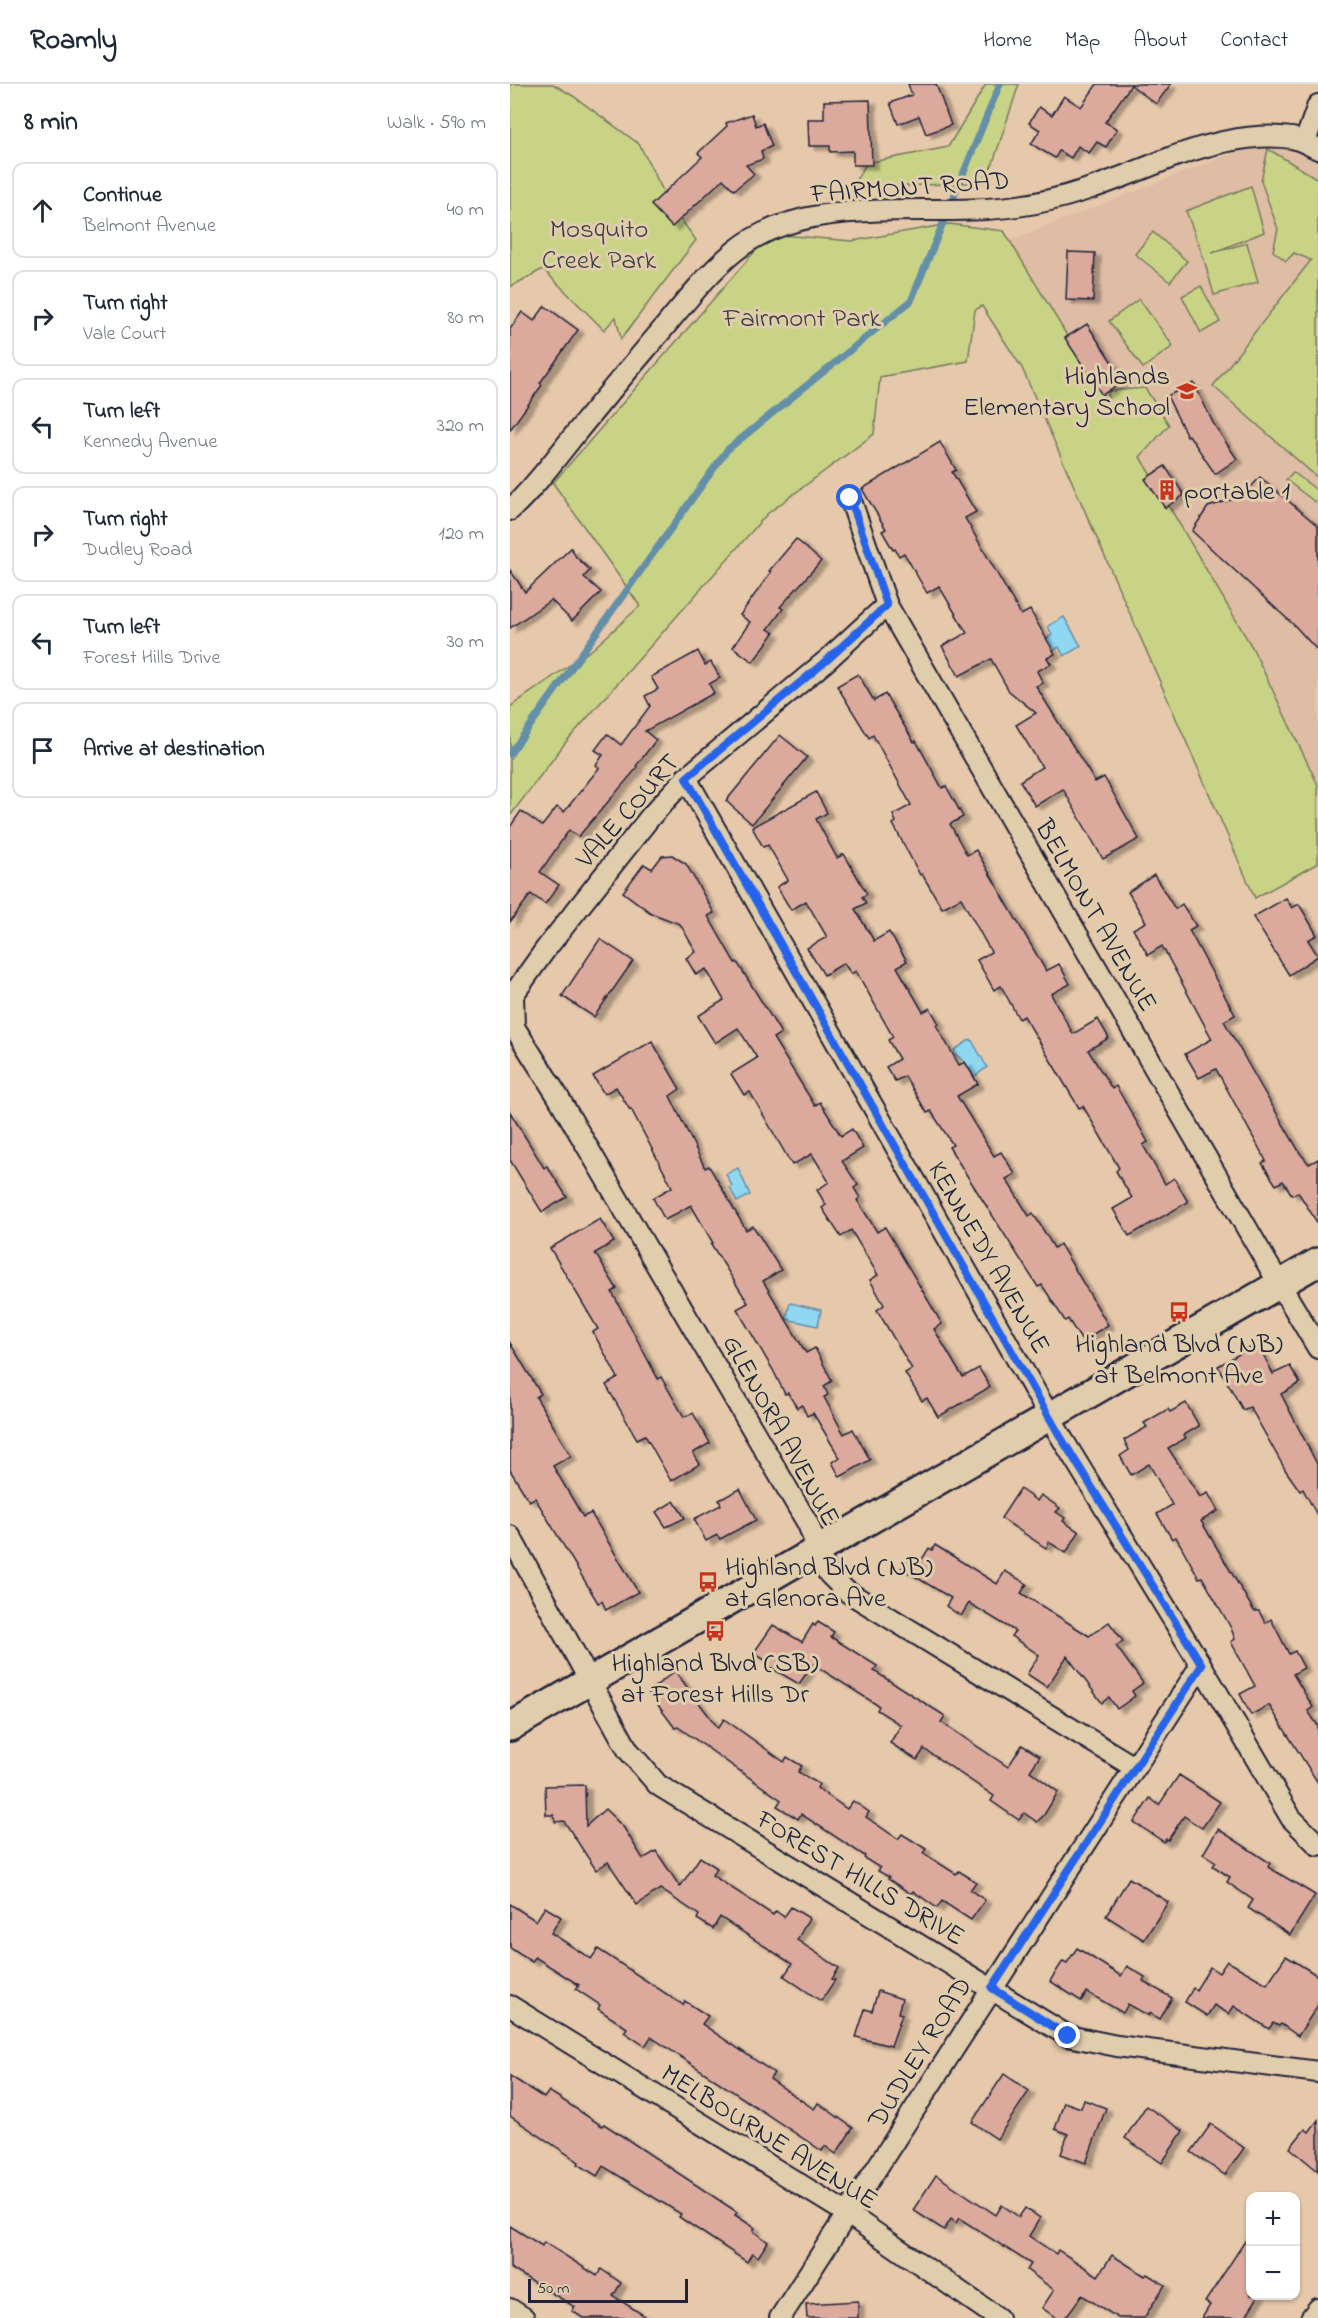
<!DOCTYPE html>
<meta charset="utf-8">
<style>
:root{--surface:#fff;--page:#f6f6f7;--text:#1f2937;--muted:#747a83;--line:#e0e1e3}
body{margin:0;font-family:"Indie Flower",sans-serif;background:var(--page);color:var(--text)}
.controls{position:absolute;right:18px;bottom:18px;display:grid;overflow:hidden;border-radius:12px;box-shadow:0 2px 4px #0004}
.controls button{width:54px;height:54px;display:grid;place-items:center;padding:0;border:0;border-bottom:2px solid var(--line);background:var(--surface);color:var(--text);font:30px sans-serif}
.scale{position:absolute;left:18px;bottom:15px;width:160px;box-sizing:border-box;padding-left:6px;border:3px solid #22223b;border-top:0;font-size:16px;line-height:21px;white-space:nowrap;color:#22223b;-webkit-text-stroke:4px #e0cdab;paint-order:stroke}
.stop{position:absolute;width:18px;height:18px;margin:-14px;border:4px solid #2563eb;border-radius:50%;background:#fff}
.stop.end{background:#2563eb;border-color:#fff;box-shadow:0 2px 6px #0008}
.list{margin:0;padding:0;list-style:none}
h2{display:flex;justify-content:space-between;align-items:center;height:78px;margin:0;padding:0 24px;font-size:26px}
h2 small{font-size:20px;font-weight:400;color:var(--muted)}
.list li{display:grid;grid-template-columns:39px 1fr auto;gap:18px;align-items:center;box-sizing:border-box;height:96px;margin:0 12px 12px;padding:0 12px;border:2px solid var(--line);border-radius:12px}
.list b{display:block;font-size:22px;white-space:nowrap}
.list p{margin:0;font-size:20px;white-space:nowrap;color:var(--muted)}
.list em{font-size:20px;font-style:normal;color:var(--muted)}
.icon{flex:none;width:33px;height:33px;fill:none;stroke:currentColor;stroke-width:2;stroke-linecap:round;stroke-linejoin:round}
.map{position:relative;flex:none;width:808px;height:2234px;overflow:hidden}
header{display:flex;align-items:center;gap:36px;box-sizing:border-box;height:84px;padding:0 30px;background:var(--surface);border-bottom:2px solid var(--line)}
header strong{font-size:28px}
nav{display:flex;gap:33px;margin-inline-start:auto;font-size:21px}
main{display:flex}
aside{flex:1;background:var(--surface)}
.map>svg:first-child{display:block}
.built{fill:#dfbca4}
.green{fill:#c8d386;stroke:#757a60;stroke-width:1.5}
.water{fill:#90d7f2;stroke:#648fa9;stroke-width:1.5}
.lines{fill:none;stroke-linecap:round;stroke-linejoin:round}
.stream{stroke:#648fa9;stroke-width:7}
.building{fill:#dbaa9c;stroke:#22223b;stroke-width:1.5;filter:url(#shadow)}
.street-casing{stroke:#22223b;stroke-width:24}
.secondary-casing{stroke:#22223b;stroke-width:32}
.street{stroke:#e0cdab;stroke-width:20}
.secondary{stroke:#e0cdab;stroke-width:27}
.route{stroke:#2563eb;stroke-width:8}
.labels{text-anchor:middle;stroke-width:6;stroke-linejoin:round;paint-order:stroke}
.street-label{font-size:27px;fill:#22223b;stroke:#e0cdab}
.park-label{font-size:27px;fill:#3b3d46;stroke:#e0cdab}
.poi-label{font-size:27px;fill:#22223b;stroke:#e0cdab;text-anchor:start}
</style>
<header>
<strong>Roamly</strong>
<nav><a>Home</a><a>Map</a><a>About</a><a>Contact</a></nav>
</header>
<main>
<aside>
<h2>8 min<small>Walk · 590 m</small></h2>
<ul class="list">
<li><svg class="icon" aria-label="ahead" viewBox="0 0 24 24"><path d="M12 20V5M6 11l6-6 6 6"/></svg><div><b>Continue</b><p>Belmont Avenue</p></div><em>40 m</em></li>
<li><svg class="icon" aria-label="right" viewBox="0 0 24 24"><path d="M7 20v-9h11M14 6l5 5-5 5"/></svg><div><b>Turn right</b><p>Vale Court</p></div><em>80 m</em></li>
<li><svg class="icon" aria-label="left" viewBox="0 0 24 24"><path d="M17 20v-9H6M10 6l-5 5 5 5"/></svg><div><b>Turn left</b><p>Kennedy Avenue</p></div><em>320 m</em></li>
<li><svg class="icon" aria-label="right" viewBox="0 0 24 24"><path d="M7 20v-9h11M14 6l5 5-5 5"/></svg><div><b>Turn right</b><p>Dudley Road</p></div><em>120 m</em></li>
<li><svg class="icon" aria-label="left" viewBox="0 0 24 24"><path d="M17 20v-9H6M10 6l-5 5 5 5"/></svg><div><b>Turn left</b><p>Forest Hills Drive</p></div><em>30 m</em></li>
<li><svg class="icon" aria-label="arrive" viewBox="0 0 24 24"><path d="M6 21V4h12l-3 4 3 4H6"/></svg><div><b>Arrive at destination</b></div></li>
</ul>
</aside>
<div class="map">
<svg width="808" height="2234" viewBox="0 0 808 2234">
<defs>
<filter id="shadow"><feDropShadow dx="6" dy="4" stdDeviation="1.5" flood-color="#0004"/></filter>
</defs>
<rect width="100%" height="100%" fill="#e6c8aa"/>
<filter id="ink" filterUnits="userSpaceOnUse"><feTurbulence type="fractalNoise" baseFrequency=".0167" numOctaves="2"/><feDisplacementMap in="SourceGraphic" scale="12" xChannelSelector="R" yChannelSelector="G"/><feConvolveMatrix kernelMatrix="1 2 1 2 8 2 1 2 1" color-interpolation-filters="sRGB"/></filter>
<g filter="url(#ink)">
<polygon class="built" points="736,64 794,66 808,74 808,718 473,167"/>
<g class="green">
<polygon points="0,0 43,0 63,12 129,60 161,122 186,156 111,255 106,233 94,246 33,185 0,203"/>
<polygon points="476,0 509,0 483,79 473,98 340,105 357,79 438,63"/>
<polygon points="758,65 808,95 808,394 703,302 801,176 784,169 776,177 763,167 768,145 751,97"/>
<polygon points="741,102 754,148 702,169 737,159 748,198 704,211 693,172 676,127"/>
<polygon points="439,140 494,147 597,318 599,307 635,304 659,341 630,373 742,563 808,701 808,779 745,814 512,284 472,222 465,226 458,277 370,293 364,350 257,430 55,659 0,732 0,623 84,564 130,522 43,399 260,150 342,157"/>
<polygon points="643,148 677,177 660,198 625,170"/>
<polygon points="691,202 710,238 691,249 672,212"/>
<polygon points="629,215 663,262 633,284 599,237"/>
<polygon points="783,388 808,407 808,414 805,418 776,396"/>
</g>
<g class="water">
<polygon points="554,533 571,562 554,572 549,563 543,567 536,555 542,551 538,542"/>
<polygon points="461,955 477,983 464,993 455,978 446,971 444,966"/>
<polygon points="228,1084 240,1111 227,1118 220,1104 222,1102 216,1090"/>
<polygon points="280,1219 311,1226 308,1242 276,1235"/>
</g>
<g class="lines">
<polyline class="stream" points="0,670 217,366 401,217 490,0"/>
</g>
<g class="building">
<polygon points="398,0 426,0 441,41 416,50 409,32 388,40 380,19 402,11"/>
<polygon points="587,0 661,0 646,20 621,1 595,38 607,45 596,63 587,58 579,69 568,62 561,74 549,67 545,74 521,60 530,46 519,39 529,23 542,31 554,12 571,23"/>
<polygon points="360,16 362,81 343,81 343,67 320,68 320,62 299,62 298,35 314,35 314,17"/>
<polygon points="242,30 246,42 253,39 262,62 251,67 253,75 236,81 244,90 224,106 213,95 162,143 141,121 192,73 188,69 217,42 216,39"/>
<polygon points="558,168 585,169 583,217 556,216"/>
<polygon points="35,222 68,246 30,299 32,301 0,346 0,245 12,228 24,237"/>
<polygon points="577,240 614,297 592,311 555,254"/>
<polygon points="684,299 703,339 727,375 705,390 679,351 677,352 657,312"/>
<polygon points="430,358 446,386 442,388 466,428 455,434 511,531 520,526 545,570 537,574 541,580 527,587 533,599 526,602 585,698 594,693 629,755 593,775 553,705 525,722 510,697 532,683 506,641 526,629 499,607 481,575 449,592 432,562 457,549 429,502 417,509 394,469 389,472 385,465 383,466 372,447 376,445 352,405"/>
<polygon points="655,382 674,411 655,424 635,395"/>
<polygon points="750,393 808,442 808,567 786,543 682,447 698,423 733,412"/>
<polygon points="286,455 311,477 270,523 273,525 258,545 264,549 243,578 223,563 240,538 230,531 261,488 259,487"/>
<polygon points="61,464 66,473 80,486 74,493 91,508 62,537 41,516 0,544 0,486 15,508"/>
<polygon points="188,567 195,581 201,578 210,594 199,600 204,609 135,647 146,656 126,682 127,684 68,753 59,746 30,788 49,801 35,820 21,810 0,838 0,743 11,727 32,742 47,723 54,728 89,684 86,681 93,671 85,666 97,650 111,661 140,622 135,612 148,605 141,593"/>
<polygon points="348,590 364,617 375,610 404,658 406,657 432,704 436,702 453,733 440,740 457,771 466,766 536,887 549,880 560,900 541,910 563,950 588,935 599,954 578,966 602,1005 606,1002 638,1058 633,1061 655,1100 664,1094 678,1118 619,1152 603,1125 622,1114 606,1087 609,1084 573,1022 569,1024 514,932 509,935 491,902 484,906 467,876 481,868 451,814 432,824 412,790 410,791 383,740 386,738 383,731 401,721 363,651 359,654 327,602"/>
<polygon points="270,651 297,673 242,740 216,717"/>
<polygon points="306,708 317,729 306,735 327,774 334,770 357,810 352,813 356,819 345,825 364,857 379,848 397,877 387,883 413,928 420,924 429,940 426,941 449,981 455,978 468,1000 447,1012 484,1072 491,1068 505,1090 496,1095 519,1132 523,1129 544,1164 550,1160 598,1241 572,1257 558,1235 555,1237 532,1201 528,1203 456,1090 439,1063 443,1061 421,1027 417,1029 395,992 385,997 376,983 389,975 378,956 383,953 346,887 341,890 334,879 314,891 297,864 317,853 296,817 281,826 267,803 278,796 258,761 253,763 242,743"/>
<polygon points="162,771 176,780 204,829 198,832 225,879 227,878 271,949 263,954 305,1022 310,1018 331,1052 342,1045 353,1064 332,1077 348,1101 344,1104 350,1114 347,1116 367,1148 375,1143 432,1240 424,1245 447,1284 453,1293 469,1284 480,1303 428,1333 417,1314 412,1317 395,1289 402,1285 367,1226 374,1221 360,1196 368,1191 341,1146 331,1153 312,1124 316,1121 307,1106 319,1098 302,1070 282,1081 240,1008 234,1011 221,990 247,974 228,944 205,959 188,932 214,916 196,885 186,891 176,874 186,868 170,840 141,829 113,808 134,780 142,785 152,772"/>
<polygon points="644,791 665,825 672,820 686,842 679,846 725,931 714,937 753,1006 790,1069 799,1080 808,1075 808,1140 788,1108 782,1111 773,1097 766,1101 752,1079 756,1077 706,985 689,994 675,970 702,955 652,862 638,871 623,845 636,838 618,808"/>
<polygon points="776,814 782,824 789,820 807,851 798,856 808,872 779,891 743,833"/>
<polygon points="90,855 123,877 84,933 52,912"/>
<polygon points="142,957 170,1005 160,1012 195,1084 199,1082 236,1146 243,1142 271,1186 253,1197 296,1269 305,1264 322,1297 314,1302 318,1311 314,1313 331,1345 334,1350 343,1345 360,1376 330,1393 322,1378 330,1374 303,1329 297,1332 292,1321 287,1324 278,1309 275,1310 263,1286 227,1225 238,1219 201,1160 203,1159 181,1121 155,1136 143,1114 162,1103 121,1025 120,1026 106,1003 94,1010 83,992"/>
<polygon points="0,1028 34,1084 37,1082 57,1113 32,1128 0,1076"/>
<polygon points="90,1135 104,1158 85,1169 107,1205 102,1208 148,1295 151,1293 174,1333 183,1329 200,1359 183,1369 190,1380 161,1397 135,1351 127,1355 96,1301 108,1294 83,1248 88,1245 40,1164"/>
<polygon points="0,1259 31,1310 26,1313 61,1372 43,1382 73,1433 81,1429 128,1508 96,1526 92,1517 88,1519 25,1414 19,1417 0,1386"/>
<polygon points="745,1261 747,1265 750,1264 763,1290 780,1282 790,1299 771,1310 808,1382 808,1433 793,1405 790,1407 776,1387 740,1323 733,1326 708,1282"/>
<polygon points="676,1319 689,1342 674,1351 676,1354 658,1364 690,1413 698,1409 708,1427 691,1437 744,1527 749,1527 755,1539 761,1535 779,1570 785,1567 794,1584 783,1590 803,1623 798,1627 808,1642 808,1699 759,1621 741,1631 730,1610 745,1602 721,1558 725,1555 721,1544 692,1493 689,1494 666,1453 662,1455 647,1430 662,1421 639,1380 621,1391 610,1372 619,1366 614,1356 637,1343 634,1339 658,1325 660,1328"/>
<polygon points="230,1405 246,1436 210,1455 207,1451 196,1457 184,1435 211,1421 209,1416"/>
<polygon points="510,1405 527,1417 531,1411 550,1424 546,1428 555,1434 553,1437 569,1448 556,1469 539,1458 536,1464 491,1434"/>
<polygon points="164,1417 175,1434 156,1443 146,1428"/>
<polygon points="425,1461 487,1500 495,1487 517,1500 511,1509 579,1552 599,1538 613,1557 606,1562 633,1599 622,1607 625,1612 607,1625 599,1613 592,1619 557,1572 537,1603 517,1590 529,1571 501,1552 505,1547 459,1519 451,1532 436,1522 441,1514 391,1484 404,1472 411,1477 419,1464 422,1466"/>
<polygon points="308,1538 324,1548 321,1553 367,1582 364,1587 435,1632 431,1638 498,1683 512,1661 530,1672 520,1687 548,1708 534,1731 527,1738 514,1729 509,1736 481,1717 484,1712 414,1665 407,1676 380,1659 391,1641 367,1626 369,1622 303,1580 289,1600 258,1582 260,1579 245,1570 245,1567 263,1541 292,1558 303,1540 305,1542"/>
<polygon points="165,1587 208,1644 214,1635 274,1678 277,1673 292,1682 288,1688 309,1700 307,1704 337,1725 343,1717 359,1728 356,1733 388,1755 392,1750 416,1765 413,1769 446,1790 449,1787 466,1798 460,1806 475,1816 461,1836 432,1817 427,1824 403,1807 401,1810 378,1795 379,1793 368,1787 370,1784 354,1774 355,1772 291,1730 288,1735 267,1722 271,1716 168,1643 165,1644 138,1608"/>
<polygon points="669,1691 710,1718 692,1744 674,1732 658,1756 656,1755 654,1758 624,1738 640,1714 649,1721"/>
<polygon points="75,1701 76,1742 95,1725 114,1744 133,1775 146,1767 170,1803 190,1773 207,1784 202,1791 263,1831 266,1827 274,1833 281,1823 299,1834 287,1856 329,1884 322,1895 325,1896 311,1917 274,1892 282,1880 210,1833 203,1845 187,1835 189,1831 150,1805 127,1821 98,1778 86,1786 54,1737 45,1738 44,1731 36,1731 35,1702"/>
<polygon points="708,1745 760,1779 758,1783 805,1811 780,1851 738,1824 743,1816 717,1798 720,1793 703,1782 706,1778 693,1770"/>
<polygon points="619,1794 658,1818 634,1856 596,1832"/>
<polygon points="0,1820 26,1837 35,1823 51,1833 41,1849 81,1875 88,1865 173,1921 175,1917 198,1932 192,1940 264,1989 260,1995 304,2025 308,2019 343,2044 326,2070 315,2062 312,2067 141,1953 135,1962 114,1948 117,1944 88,1925 90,1921 66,1905 69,1901 25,1873 22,1878 0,1864"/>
<polygon points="567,1864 611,1892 617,1882 635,1893 633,1897 662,1914 650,1935 640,1929 639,1932 618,1920 613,1929 577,1908 571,1917 540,1897 553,1877 557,1879"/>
<polygon points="776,1872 808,1892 808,1921 788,1952 771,1940 769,1942 763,1939 759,1945 724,1922 719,1930 704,1921 697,1932 675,1918 683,1904 686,1906 700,1883 709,1889 717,1877 757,1900"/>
<polygon points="368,1907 392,1915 388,1929 392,1930 381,1962 346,1953 355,1925 362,1927"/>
<polygon points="494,1990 519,2007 487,2055 462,2038"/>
<polygon points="0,1992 34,2014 39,2007 92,2042 94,2040 227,2128 225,2131 245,2144 243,2147 258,2158 248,2173 242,2169 237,2178 169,2133 171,2130 93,2082 87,2092 68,2080 69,2078 0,2032"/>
<polygon points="574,2016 596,2024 576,2079 551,2070 558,2050 545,2045 554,2018 571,2024"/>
<polygon points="636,2022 673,2047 652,2079 615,2054"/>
<polygon points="808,2036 808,2087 780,2064 795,2045 799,2048"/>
<polygon points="701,2040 734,2064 715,2091 681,2068"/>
<polygon points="426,2091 486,2131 492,2121 509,2133 515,2124 530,2134 519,2152 546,2170 548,2166 588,2192 602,2171 635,2192 637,2190 655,2201 634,2234 608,2234 572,2211 555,2234 547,2234 532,2224 544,2206 517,2186 521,2180 449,2134 446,2139 441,2135 434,2146 403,2126"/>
<polygon points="0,2142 32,2162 34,2158 87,2192 91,2185 111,2199 103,2212 138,2234 73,2234 62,2227 65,2223 0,2184"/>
<polygon points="741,2148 741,2211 749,2211 735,2234 692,2234 700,2221 695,2218"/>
<polygon points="348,2217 348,2234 297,2234 296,2220"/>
</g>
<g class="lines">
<g class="street-casing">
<g id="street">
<polyline points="795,58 808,21"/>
<polyline points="340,414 377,521 757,1179 808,1264"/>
<path d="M0,426C23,405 43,378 62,354C93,315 125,278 157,240C178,215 199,188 225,167C299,107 418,135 507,122C562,115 614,92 665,72C701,59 743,48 782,54C791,56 800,61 808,65"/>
<polyline points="377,521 316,577 176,694 141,732 35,866 3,911 4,943 47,1011 298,1440 314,1482 319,1490 336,1507 624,1683"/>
<polyline points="176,694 550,1351 691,1581 781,1734 808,1761"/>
<polyline points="0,1452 118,1666 148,1701 558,1952 607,1962 808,1988"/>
<polyline points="0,1922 338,2130 488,2234"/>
<polyline points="0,2225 14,2234"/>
<polyline points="270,2234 691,1581"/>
<polyline points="801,2234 808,2225"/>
</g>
</g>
<g class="secondary-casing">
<polyline id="secondary" points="0,1643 808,1178"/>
</g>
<use href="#street" class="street"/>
<use href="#secondary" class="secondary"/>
</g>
</g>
<g class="lines" filter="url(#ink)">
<polyline class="route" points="340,414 377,521 316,577 176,694 550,1352 692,1581 482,1904 558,1952"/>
</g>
<defs>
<g id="school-bare" transform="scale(1.62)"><path d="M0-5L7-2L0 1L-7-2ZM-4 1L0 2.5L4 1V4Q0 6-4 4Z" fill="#c8321e" stroke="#e0cdab" stroke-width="2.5" paint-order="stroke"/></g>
<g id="building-bare" transform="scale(1.62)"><path d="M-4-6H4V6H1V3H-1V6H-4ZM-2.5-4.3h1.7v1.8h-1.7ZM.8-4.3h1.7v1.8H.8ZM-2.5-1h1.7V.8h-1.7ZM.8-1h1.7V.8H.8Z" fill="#c8321e" stroke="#e0cdab" stroke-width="2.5" paint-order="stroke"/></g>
<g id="bus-bare" transform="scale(1.62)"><path d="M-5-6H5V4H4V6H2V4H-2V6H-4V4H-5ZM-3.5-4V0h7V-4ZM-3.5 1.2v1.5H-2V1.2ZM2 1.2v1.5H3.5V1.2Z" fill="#c8321e" stroke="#e0cdab" stroke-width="2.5" paint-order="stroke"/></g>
</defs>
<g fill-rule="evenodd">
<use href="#school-bare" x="677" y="307"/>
<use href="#building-bare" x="657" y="406"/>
<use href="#bus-bare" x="669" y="1228"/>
<use href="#bus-bare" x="198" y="1498"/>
<use href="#bus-bare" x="205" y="1547"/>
</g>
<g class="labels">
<g class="street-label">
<text transform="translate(400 102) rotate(-4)" y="9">FAIRMONT ROAD</text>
<text transform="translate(117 726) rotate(-49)" y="9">VALE COURT</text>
<text transform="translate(587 831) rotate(60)" y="9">BELMONT AVENUE</text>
<text transform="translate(480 1173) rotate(60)" y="9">KENNEDY AVENUE</text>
<text transform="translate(272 1346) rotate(61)" y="9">GLENORA AVENUE</text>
<text transform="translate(351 1793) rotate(31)" y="9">FOREST HILLS DRIVE</text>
<text transform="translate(409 1968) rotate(-58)" y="9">DUDLEY ROAD</text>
<text transform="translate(260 2052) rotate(32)" y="9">MELBOURNE AVENUE</text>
</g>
<g class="park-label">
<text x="89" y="153">Mosquito<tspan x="89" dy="31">Creek Park</tspan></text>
<text x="292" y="242">Fairmont Park</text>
</g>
<g class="poi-label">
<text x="660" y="300" text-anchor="end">Highlands<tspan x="660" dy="31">Elementary School</tspan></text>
<text x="674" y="415">portable 1</text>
<text x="669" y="1268" text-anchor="middle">Highland Blvd (NB)<tspan x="669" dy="31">at Belmont Ave</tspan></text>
<text x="215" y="1491">Highland Blvd (NB)<tspan x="215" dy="31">at Glenora Ave</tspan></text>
<text x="205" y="1587" text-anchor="middle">Highland Blvd (SB)<tspan x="205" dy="31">at Forest Hills Dr</tspan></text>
</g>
</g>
</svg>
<div class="controls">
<button>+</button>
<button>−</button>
</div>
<div class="scale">50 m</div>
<div class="stop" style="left:340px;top:414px"></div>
<div class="stop end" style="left:558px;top:1952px"></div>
</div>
</main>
